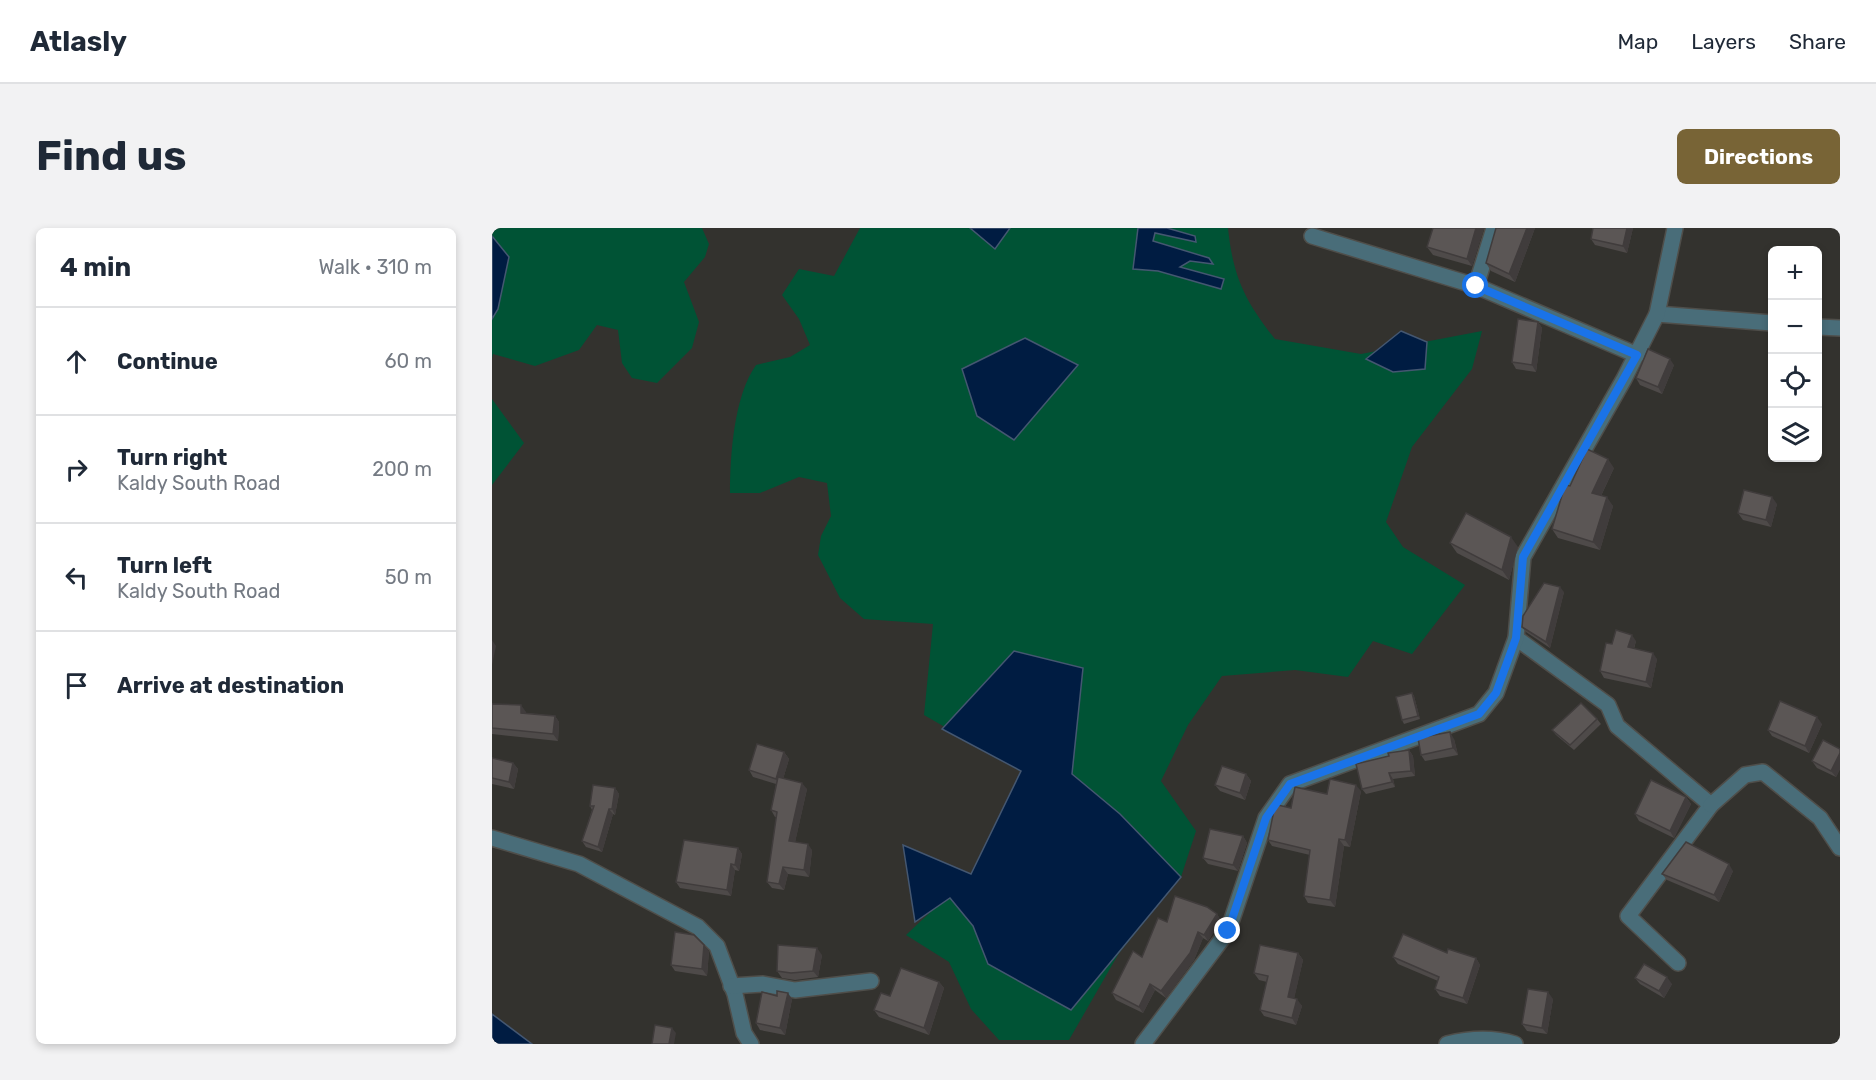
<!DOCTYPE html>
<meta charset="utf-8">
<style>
:root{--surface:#fff;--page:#f2f2f3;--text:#1f2937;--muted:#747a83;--line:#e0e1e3;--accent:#786436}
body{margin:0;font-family:Rubik,sans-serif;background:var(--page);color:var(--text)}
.controls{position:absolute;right:18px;top:18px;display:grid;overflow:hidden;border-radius:9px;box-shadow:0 3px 9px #0003}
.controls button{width:54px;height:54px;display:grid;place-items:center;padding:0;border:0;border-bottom:2px solid var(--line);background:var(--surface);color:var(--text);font:30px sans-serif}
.stop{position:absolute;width:18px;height:18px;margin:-14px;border:4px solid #1a73e8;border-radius:50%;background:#fff}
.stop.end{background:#1a73e8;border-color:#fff;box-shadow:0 2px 6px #0008}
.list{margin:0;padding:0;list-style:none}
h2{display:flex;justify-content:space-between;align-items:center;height:78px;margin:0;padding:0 24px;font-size:26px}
h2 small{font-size:20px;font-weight:400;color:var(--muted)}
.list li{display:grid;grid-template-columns:39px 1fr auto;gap:18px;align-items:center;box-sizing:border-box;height:108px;padding:0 24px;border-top:2px solid var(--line)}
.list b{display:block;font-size:22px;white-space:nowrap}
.list p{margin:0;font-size:20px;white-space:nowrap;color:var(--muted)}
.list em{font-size:20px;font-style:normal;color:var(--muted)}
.icon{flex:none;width:33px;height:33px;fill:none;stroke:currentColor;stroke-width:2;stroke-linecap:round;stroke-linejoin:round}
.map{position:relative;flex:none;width:1348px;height:816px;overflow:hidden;border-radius:9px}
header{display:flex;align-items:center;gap:36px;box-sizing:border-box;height:84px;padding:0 30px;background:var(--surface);border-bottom:2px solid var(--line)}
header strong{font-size:28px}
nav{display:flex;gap:33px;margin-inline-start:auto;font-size:21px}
.intro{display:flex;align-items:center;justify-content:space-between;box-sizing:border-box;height:144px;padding:0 36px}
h1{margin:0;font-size:42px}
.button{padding:15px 27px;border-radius:9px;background:var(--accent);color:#fff;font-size:21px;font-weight:700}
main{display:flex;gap:36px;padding:0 36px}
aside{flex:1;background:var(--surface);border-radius:9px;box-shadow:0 3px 9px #0003}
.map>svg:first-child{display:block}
.green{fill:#005335}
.water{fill:#001c42;stroke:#445771;stroke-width:1.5}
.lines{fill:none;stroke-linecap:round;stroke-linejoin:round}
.minor-casing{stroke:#4f4e4a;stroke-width:18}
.minor{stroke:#496d79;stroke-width:15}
.wall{fill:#4e4a49}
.shaded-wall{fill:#403c3c}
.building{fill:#5b5655;stroke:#403c3c;stroke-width:1.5}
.route{stroke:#1a73e8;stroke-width:8}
</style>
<header>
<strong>Atlasly</strong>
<nav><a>Map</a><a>Layers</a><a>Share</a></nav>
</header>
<div class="intro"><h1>Find us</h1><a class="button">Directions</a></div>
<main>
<aside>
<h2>4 min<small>Walk · 310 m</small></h2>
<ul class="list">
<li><svg class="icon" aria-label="ahead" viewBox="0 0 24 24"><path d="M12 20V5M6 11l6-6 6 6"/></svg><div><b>Continue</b></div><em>60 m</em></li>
<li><svg class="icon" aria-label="right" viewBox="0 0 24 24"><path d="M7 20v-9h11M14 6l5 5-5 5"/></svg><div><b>Turn right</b><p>Kaldy South Road</p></div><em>200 m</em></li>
<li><svg class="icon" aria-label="left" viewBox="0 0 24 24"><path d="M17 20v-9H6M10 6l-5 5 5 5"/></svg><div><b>Turn left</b><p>Kaldy South Road</p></div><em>50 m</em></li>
<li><svg class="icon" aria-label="arrive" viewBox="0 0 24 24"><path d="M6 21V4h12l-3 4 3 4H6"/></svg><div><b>Arrive at destination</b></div></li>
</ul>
</aside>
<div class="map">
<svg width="1348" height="816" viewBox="0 0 1348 816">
<rect width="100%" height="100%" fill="#33322e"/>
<g class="green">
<polygon points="0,0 210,0 217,16 213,29 192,54 207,94 200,120 165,155 140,150 130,135 126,102 105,97 87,122 43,138 1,126 0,130"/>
<path d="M368,0H736C741,49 753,73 783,111L869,126L990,103L980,141L920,219L894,294L911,319L973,357L920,426L881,413L856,449L803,442L730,448L696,497L669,553L704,603L689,649L627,725L577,812H507L479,781L457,734L414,707L479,646L529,543L432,487L441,396L372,391L348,370L326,327L329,308L339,288L335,255L307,249L268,265H238C238,227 242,168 264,137L298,129L318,117L307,91L290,67L307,41L342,48Z"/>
<polygon points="0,171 32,215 0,257"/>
</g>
<g class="water">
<polygon points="478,0 518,0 503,21"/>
<polygon points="646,0 675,0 703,8 704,14 663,5 661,13 717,30 721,36 698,33 688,39 732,51 729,61 666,43 641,41"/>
<polygon points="0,8 17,29 6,81 0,91"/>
<polygon points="909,103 935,114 933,141 901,144 874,131"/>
<polygon points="533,110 586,137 522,212 485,188 470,141"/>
<polygon points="522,423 591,440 580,546 628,586 689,649 579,782 496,736 481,698 458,670 423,694 411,617 479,646 529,543 450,501"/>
<polygon points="0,786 40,816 0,816"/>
</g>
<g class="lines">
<g class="minor-casing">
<g id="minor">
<polyline points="820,8 984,58 1145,127"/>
<polyline points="984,58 1002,0"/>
<polyline points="1165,86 1280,95"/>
<polyline points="1326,99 1348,100"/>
<polyline points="1024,410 1116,477 1125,498 1219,577 1136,688 1186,735"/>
<polyline points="1219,577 1253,547 1271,544 1328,590 1348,620"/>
<polyline points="0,610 87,636 206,699 225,718 243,766 252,805 259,816"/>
<polyline points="239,758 271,756 303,762 379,753"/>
<polyline points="651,816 736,703 774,590 798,556 987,486 1004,465 1024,410 1031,329 1132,151 1165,86 1183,0"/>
<path d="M955,816C979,810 1000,809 1023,816"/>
</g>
</g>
<use href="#minor" class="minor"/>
</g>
<g class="wall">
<polygon points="941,0 992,0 980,38 941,27 935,19"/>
<polygon points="1004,0 1043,0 1023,54 999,43 994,35"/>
<polygon points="1141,0 1135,25 1103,17 1099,11"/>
<polygon points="1046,94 1050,100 1044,144 1024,141 1020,134"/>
<polygon points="1182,137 1170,166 1148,157 1144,150"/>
<polygon points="1122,240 1109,268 1121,278 1108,322 1066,310 1060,301 1078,258"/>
<polygon points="1285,276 1279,299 1251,292 1246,285"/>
<polygon points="958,315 1026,319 1017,352 965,325"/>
<polygon points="1072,364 1058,420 1034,404 1030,399"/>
<polygon points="1144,413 1142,421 1165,431 1159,460 1112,450 1108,443 1120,416"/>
<polygon points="920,465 922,468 928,491 912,496 910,492"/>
<polygon points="0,476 34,484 34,485 63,488 67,494 66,513 0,506"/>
<polygon points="1105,491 1109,496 1082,522 1064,507 1060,502"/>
<polygon points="1330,496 1317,525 1280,508 1276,502"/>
<polygon points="962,511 966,527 933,533 929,527"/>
<polygon points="1348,521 1348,541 1344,549 1325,540 1320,533"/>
<polygon points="917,522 921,528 923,548 901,551 903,559 874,566 870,561"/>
<polygon points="292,524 297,531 291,551 315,561 303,614 320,622 317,649 296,646 292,662 280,660 275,654 285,589 283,589 279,582 284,556 261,549 257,542"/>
<polygon points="0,530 21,535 26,541 22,561 0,556"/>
<polygon points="754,546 759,553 753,572 728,563 723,557"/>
<polygon points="123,560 127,566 123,587 121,586 110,624 94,619 90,613 100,582 98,578"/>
<polygon points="869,563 858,619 852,618 843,679 816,675 812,668 818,627 780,618 776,612 799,580 835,566"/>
<polygon points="1194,569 1199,576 1182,610 1147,593 1143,586"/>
<polygon points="751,608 755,615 746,643 716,636 711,630"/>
<polygon points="246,620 250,626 247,643 243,642 239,668 188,660 184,654"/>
<polygon points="1241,643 1227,674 1175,652 1170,646"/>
<polygon points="725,686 729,693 716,713 711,710 702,732 674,770 663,762 651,785 624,772 620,765 650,729 675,694"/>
<polygon points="217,723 215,748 183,743 179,737"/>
<polygon points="806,725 811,732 802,770 810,778 804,797 772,788 768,782 775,754 767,752 762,745"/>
<polygon points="955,725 984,730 988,737 975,776 948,768 943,761 946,753 906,736 901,729"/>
<polygon points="330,727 326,749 303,752 290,750 285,743"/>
<polygon points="1143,750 1180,756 1172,770 1148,756"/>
<polygon points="447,754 452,760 437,807 387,789 382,782 398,768"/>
<polygon points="300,771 293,807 268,802 264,795"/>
<polygon points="1061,771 1055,806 1035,803 1030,796"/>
</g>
<g class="shaded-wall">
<polygon points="984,0 992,0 980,38 975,31"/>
<polygon points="1035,0 1043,0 1023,54 1017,46"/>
<polygon points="1135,0 1141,0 1135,25 1131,18"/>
<polygon points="1046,94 1050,100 1044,144 1040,137"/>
<polygon points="1178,131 1182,137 1170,166 1166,159"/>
<polygon points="1116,231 1122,240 1106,274 1100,265"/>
<polygon points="1115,269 1121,278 1108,322 1101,314"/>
<polygon points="1280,269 1285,276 1279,299 1274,292"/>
<polygon points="1019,309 1026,319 1017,352 1010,342"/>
<polygon points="1068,359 1072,364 1058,420 1054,414"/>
<polygon points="1140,407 1144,413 1140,426 1136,419"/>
<polygon points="0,412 4,418 0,437"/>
<polygon points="1161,425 1165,431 1159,460 1154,454"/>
<polygon points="920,465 922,468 928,491 926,488"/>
<polygon points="29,477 34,484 34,491 29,485"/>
<polygon points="63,488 67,494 66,513 61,506"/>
<polygon points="1325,489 1330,496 1317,525 1313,518"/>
<polygon points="958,504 962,511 966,527 961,520"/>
<polygon points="917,522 921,528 923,548 919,543"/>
<polygon points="292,524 297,531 289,558 284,551"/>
<polygon points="1348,525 1348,541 1344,549 1339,543"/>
<polygon points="21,535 26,541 22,561 17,554"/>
<polygon points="897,545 901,551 903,559 900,554"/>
<polygon points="754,546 759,553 753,572 748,565"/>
<polygon points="310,555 315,561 302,619 297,613"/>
<polygon points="864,557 869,563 858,619 853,612"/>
<polygon points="123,560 127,566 123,587 120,581"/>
<polygon points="1194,569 1199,576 1182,610 1178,603"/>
<polygon points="117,581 121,586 110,624 106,619"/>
<polygon points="751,608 755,615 746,643 741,637"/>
<polygon points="847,611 852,618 843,679 838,672"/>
<polygon points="316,616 320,622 317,649 312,642"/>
<polygon points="246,620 250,626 247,643 243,637"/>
<polygon points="239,636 243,642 239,668 235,662"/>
<polygon points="1237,636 1241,643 1227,674 1222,667"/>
<polygon points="291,639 296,646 292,662 287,656"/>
<polygon points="725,686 729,693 716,713 712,707"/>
<polygon points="706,704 711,710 702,732 674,770 669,763"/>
<polygon points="212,717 217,723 215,748 210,741"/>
<polygon points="325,720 330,727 326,749 321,743"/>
<polygon points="806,725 811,732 801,776 796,769"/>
<polygon points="984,730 988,737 975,776 971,770"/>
<polygon points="1175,749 1180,756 1172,770 1167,763"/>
<polygon points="447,754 452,760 437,807 432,800"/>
<polygon points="658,756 663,762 651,785 647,779"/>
<polygon points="1056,764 1061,771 1055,806 1050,800"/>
<polygon points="296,765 300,771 293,807 288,800"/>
<polygon points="805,771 810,778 804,797 800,790"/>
<polygon points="180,800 184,805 182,816 177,816"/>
</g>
<g class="building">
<polygon points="941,0 984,0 975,31 935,19"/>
<polygon points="1004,0 1035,0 1017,46 994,35"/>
<polygon points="1101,0 1135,0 1131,18 1099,11"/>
<polygon points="1026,91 1046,94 1040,137 1020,134"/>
<polygon points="1156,121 1178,131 1166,159 1144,150"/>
<polygon points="1095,221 1116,231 1100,265 1115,269 1101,314 1060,301 1073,257 1078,258"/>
<polygon points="1252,262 1280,269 1274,292 1246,285"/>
<polygon points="974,285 1019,309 1010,342 958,315"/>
<polygon points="1052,355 1068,359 1054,414 1030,399 1031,388"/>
<polygon points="1124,402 1140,407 1136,419 1161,425 1154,454 1108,443 1114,415 1120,416"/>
<polygon points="920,465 926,488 910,492 904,469"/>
<polygon points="1288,473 1325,489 1313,518 1276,502"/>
<polygon points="1089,475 1105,491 1078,517 1060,502"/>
<polygon points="0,476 29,477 29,485 63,488 61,506 0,500"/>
<polygon points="958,504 961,520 929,527 926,510"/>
<polygon points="1331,512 1348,521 1348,525 1339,543 1320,533"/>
<polygon points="265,516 292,524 284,551 257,542"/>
<polygon points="917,522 919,543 897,545 900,554 870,561 864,536 897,528 896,525"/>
<polygon points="0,530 21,535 17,554 0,550"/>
<polygon points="730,538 754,546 748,565 723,557"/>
<polygon points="286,549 310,555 297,613 316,616 312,642 291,639 287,656 275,654 285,584 279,582"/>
<polygon points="838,551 864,557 853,612 847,611 838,672 812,668 818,622 776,612 782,582 786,577 799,580 803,559 835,566"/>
<polygon points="1159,552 1194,569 1178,603 1143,586"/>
<polygon points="101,557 123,560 120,581 117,581 106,619 90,613 102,578 98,578"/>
<polygon points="718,601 751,608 741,637 711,630"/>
<polygon points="192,612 246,620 243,637 239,636 235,662 184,654"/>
<polygon points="1194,614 1237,636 1222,667 1170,646"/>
<polygon points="683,668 715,679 725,686 712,707 706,704 698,725 669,763 658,756 647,779 620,765 641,723 650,729 666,690 675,694"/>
<polygon points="183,704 202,707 212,717 210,741 179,737"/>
<polygon points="911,706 955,725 956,721 984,730 971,770 943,761 947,749 901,729"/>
<polygon points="286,717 325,720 321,743 299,745 285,743"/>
<polygon points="768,717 806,725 796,769 805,771 800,790 768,782 776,748 762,745"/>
<polygon points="1152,736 1175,749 1167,763 1143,750"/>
<polygon points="409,740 447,754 432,800 382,782 389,765 398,768"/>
<polygon points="1036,761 1056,764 1050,800 1030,796"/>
<polygon points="285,763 296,765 288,800 264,795 270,764 285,768"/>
<polygon points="163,797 180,800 177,816 160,816"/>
</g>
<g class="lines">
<polyline class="route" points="736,703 774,590 798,556 987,486 1004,465 1024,410 1031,329 1145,127 984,58"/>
</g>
</svg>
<div class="controls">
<button>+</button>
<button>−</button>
<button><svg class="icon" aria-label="locate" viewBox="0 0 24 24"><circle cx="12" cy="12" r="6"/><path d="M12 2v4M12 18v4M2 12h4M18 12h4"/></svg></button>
<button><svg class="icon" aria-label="layers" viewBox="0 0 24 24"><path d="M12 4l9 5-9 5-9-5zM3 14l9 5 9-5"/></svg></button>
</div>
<div class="stop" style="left:984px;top:58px"></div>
<div class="stop end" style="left:736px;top:703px"></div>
</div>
</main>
